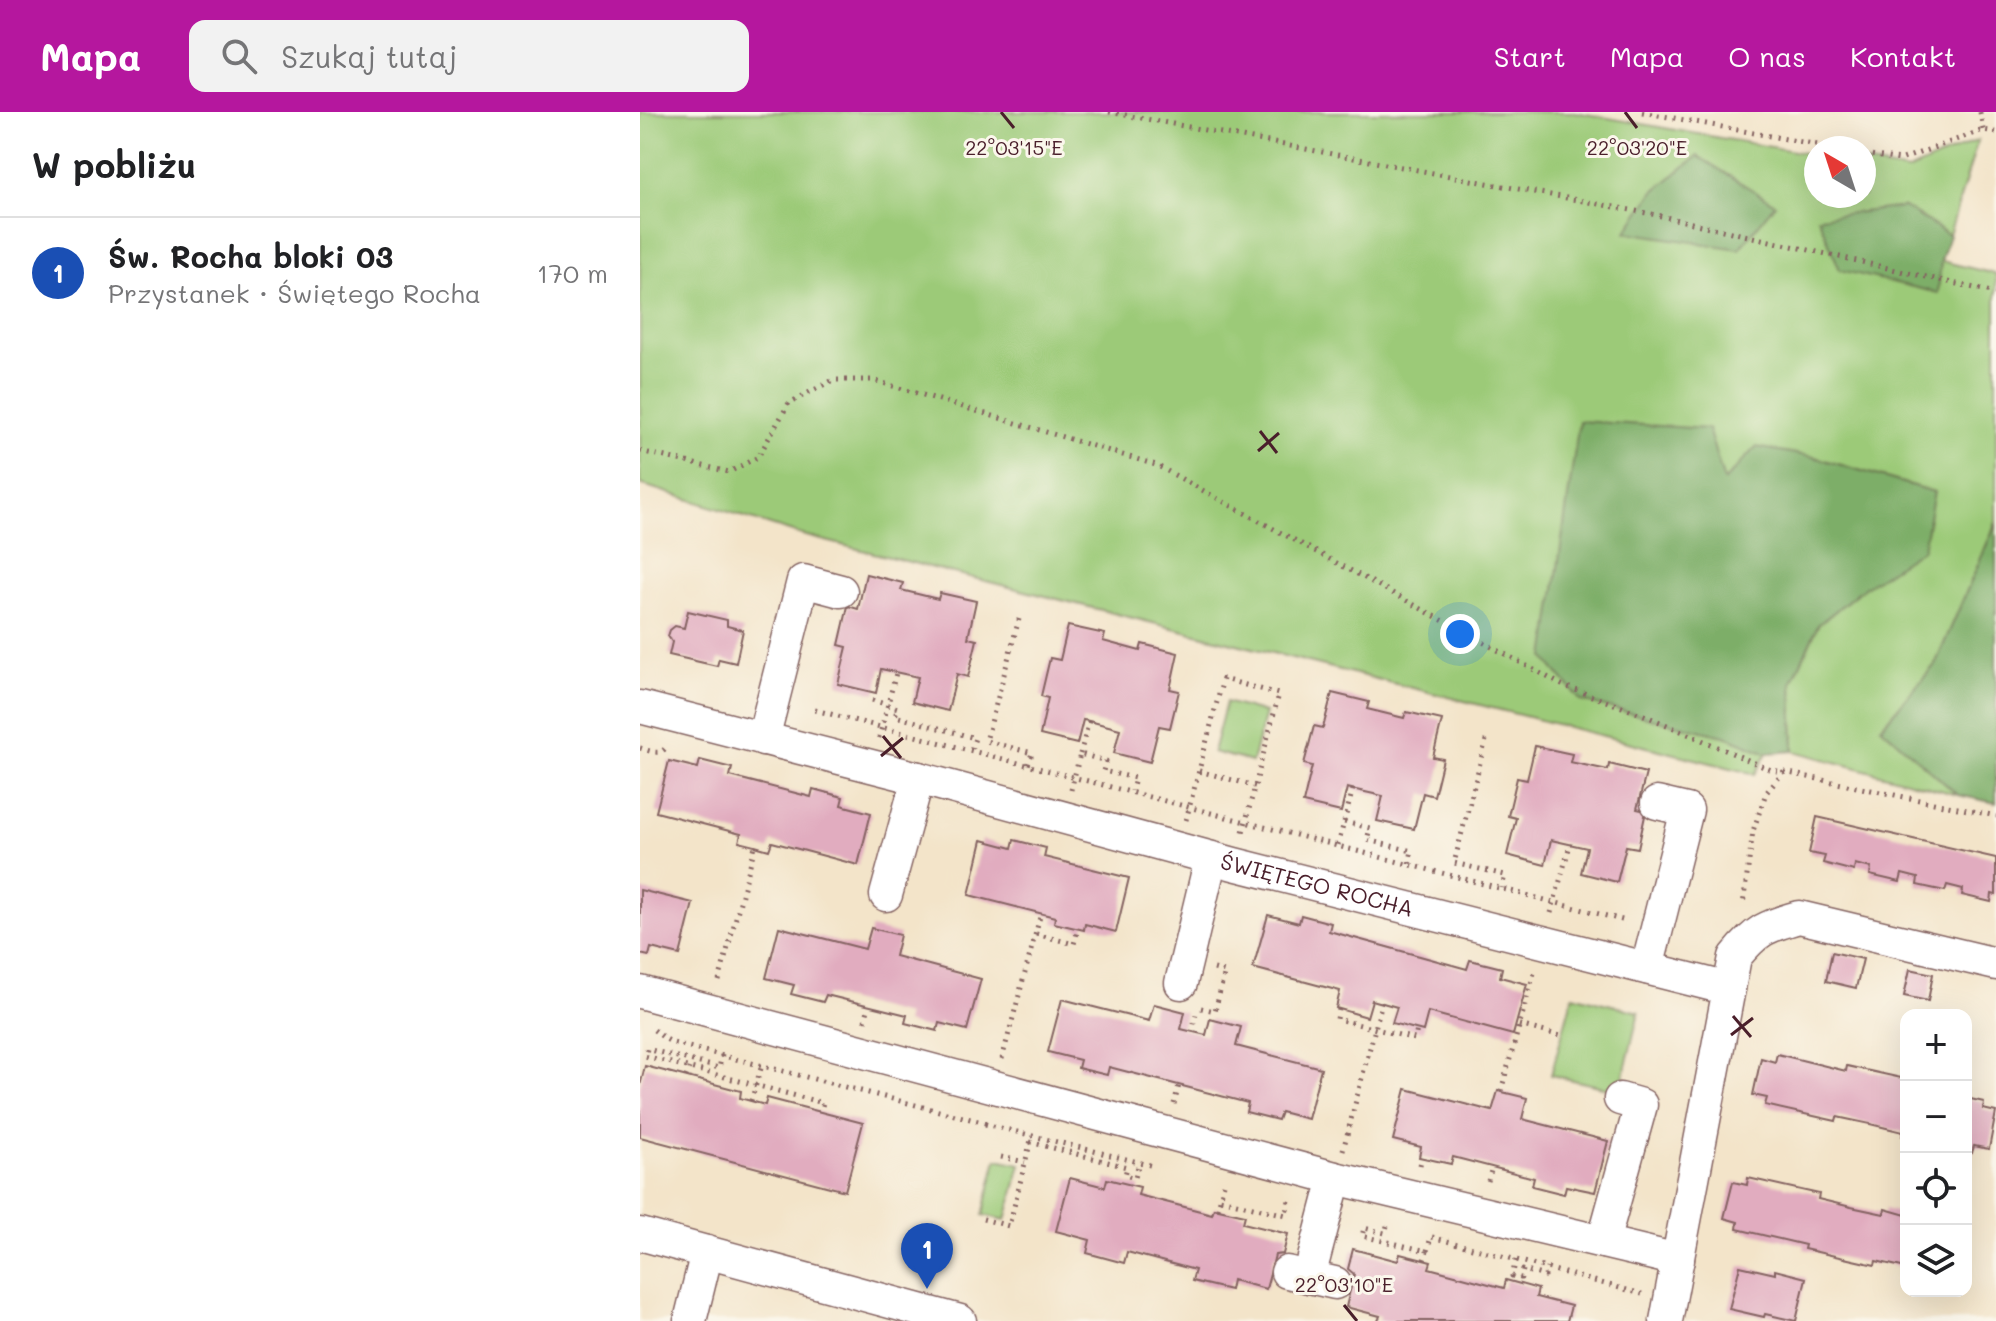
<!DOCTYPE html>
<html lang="pl">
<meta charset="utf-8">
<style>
:root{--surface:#fff;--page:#f2f2f2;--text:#202124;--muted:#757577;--line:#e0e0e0;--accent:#b5179e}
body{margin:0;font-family:Mali,sans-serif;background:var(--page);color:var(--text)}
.controls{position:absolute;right:24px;bottom:24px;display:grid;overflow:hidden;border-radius:16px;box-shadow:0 8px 32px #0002}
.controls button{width:72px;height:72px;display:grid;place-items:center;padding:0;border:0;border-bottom:2px solid var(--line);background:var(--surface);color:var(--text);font:40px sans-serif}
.compass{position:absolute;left:1164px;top:24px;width:72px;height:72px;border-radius:50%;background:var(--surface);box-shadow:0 8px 32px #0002;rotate:321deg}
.you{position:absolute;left:820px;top:522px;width:28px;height:28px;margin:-20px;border:6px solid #fff;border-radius:50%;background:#1a73e8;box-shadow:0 0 0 12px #1a73e833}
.badge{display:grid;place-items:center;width:52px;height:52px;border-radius:50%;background:var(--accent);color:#fff;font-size:26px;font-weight:700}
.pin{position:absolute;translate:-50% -66px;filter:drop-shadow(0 2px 4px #0008)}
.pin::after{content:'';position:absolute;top:42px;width:28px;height:24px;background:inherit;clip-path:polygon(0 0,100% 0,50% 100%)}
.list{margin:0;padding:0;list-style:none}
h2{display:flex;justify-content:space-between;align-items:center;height:104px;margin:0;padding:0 32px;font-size:34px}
h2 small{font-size:26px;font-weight:400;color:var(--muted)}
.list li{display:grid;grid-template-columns:52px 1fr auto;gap:24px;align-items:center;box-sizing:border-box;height:112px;padding:0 32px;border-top:2px solid var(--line)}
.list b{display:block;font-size:30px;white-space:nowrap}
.list p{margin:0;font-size:26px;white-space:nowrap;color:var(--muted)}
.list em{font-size:26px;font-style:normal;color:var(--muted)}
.icon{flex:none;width:44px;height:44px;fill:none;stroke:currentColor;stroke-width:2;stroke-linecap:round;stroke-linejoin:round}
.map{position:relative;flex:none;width:1356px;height:1209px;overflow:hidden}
header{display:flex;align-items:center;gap:48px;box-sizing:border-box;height:112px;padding:0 40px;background:var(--accent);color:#fff}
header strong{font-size:38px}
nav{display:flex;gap:44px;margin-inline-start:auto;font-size:28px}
.search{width:560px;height:72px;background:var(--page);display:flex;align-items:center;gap:20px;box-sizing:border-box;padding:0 28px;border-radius:16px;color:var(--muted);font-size:30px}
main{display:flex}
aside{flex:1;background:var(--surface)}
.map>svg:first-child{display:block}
.green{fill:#9cca78;stroke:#737452;stroke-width:2}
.forest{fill:#7dae68;stroke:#64664a;stroke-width:2}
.building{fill:#e1acbf}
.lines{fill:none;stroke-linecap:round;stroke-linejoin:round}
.minor-casing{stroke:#856462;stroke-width:35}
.path{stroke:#856462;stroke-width:5;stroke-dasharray:2 6;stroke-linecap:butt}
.minor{stroke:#fff;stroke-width:32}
.ticks{fill:none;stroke:#4a1f2b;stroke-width:3}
.labels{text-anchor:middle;stroke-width:6;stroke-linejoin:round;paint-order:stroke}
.street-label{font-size:22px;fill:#4a1f2b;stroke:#fbf7ec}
.ticks-label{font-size:20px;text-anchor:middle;fill:#4a1f2b;stroke:#fbf7ec;stroke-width:6;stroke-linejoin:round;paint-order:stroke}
</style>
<header>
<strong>Mapa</strong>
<div class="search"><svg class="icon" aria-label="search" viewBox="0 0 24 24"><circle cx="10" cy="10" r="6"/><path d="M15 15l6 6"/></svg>Szukaj tutaj</div>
<nav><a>Start</a><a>Mapa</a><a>O nas</a><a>Kontakt</a></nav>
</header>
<main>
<aside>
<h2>W pobliżu<small></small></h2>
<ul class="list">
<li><span class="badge" style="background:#1a4fb4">1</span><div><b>Św. Rocha bloki 03</b><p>Przystanek · Świętego Rocha</p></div><em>170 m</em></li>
</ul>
</aside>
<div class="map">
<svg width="1356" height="1209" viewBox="0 0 1356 1209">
<rect width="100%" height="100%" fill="#fbf7ec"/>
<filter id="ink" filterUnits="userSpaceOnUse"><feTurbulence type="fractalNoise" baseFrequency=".0125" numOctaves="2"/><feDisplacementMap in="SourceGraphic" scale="16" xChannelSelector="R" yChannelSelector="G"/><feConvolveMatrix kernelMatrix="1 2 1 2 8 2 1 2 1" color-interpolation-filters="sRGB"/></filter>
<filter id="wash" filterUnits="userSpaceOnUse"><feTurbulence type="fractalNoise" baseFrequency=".006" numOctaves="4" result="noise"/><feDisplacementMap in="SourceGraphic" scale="32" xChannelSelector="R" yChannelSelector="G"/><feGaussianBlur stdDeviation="1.8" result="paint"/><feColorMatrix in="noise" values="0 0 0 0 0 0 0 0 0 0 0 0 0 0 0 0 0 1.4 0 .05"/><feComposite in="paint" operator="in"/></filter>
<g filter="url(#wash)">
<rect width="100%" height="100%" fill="#f3e4c9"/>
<g class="green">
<polygon points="0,0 935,0 1176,43 1176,84 1224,84 1224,51 1268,59 1338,28 1309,123 1264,95 1297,181 1301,149 1356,162 1356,411 1295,553 1241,615 1318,683 1154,639 1152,570 1178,513 1222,477 1294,380 1174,345 1088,625 1127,641 1115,662 162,423 0,372"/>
<polygon points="586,590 625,601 612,650 573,640"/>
<polygon points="933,883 999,900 980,979 911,963"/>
<polygon points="357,1047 381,1052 366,1108 343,1103"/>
</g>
<g class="forest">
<polygon points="1058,44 1135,92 1099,137 986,120 1014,79"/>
<polygon points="1264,95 1309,123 1301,149 1298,181 1200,158 1178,105"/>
<polygon points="939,309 1068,317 1084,369 1116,335 1174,345 1294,380 1283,437 1222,477 1178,513 1152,570 1154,639 1127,641 1088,625 941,589 905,546"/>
<polygon points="1356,411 1356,691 1318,683 1241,615 1295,553"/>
</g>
<g id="blocks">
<g class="building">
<polygon points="226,462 263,471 261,478 298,487 300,481 336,489 328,526 337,528 328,565 317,562 308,599 272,590 278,565 241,557 236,581 198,572 207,535 199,533 208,494 218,497"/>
<polygon points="48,499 87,508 87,514 103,518 96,551 79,547 77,554 29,543 32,530 28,524 30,518 35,514 44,516"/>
<polygon points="428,514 465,522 463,529 500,539 502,532 538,541 530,577 539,579 530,616 519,614 510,650 474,641 480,617 449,609 443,608 437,632 400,623 408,586 401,584 410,546 420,548"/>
<polygon points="692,581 729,590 727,597 764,606 766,600 802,608 793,645 803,647 794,684 783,681 774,717 737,709 743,684 707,676 701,700 663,691 672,654 664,652 674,614 683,616"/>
<polygon points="895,634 932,642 930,650 968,658 969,652 1006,661 997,697 1006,699 998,736 986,734 977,770 941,761 947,736 911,728 905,753 867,743 876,706 868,704 877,666 887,668"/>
<polygon points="60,648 92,656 90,664 171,685 173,677 203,685 201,693 231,701 218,753 132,730 129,738 115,734 99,730 101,722 16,700 29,649 58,656"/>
<polygon points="1177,705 1356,746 1356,783 1352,782 1351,790 1322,783 1323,777 1307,773 1305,779 1277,773 1278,766 1262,762 1260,770 1230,763 1231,756 1215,752 1214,759 1183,751 1185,744 1169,741"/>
<polygon points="342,728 372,736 374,728 406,736 404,745 489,766 476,820 445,812 444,818 414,811 415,805 329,783"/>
<polygon points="0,778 53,791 40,843 11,836 9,844 0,842"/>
<polygon points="628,803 659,811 661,803 691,811 689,819 827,857 830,848 862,856 860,865 887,872 873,923 788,900 783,919 752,911 757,895 732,888 727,905 696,896 700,879 613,856"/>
<polygon points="139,815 225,837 231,816 260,823 255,844 341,867 327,918 299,911 297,919 265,911 267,903 186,883 183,890 151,882 154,873 126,866"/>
<polygon points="1192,840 1223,847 1216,876 1186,869"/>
<polygon points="1270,857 1293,862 1288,889 1264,884"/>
<polygon points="422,887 509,909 514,892 545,900 541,917 566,923 570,907 601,915 596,934 681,956 668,1007 641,1000 638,1008 606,1000 608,991 469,955 467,963 438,956 440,948 408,940"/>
<polygon points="1137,942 1206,959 1207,954 1266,967 1266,1025 1262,1024 1263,1020 1230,1012 1197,1005 1196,1009 1125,993 1127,986 1113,983 1121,946 1135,950"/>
<polygon points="5,954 101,979 100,986 125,993 127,986 223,1011 205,1079 0,1025 0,974"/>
<polygon points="766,977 852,999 858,979 887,986 882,1007 968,1029 955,1080 926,1074 924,1082 892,1074 894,1066 813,1045 811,1052 779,1045 781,1035 753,1028"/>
<polygon points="1326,986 1344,990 1343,997 1356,1000 1349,1037 1334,1034 1332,1041 1326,1040"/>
<polygon points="430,1066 465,1075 467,1067 500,1075 498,1083 572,1102 574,1096 605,1103 603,1111 648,1122 643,1142 635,1143 626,1177 592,1168 590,1178 552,1169 555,1158 487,1140 484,1151 447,1141 450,1128 416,1119"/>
<polygon points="1108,1066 1179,1082 1178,1087 1211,1095 1244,1102 1245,1097 1266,1103 1266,1156 1236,1149 1235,1153 1164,1137 1165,1133 1097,1117 1098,1110 1084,1106 1093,1070 1107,1073"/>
<polygon points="713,1137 758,1149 760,1142 791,1150 789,1156 864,1176 866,1168 898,1177 896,1185 931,1194 927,1209 738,1209 740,1204 706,1195 714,1162 708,1157"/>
<polygon points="1100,1154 1135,1162 1135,1158 1166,1166 1156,1209 1125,1202 1124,1205 1089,1197"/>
</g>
</g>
</g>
<g filter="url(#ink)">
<use href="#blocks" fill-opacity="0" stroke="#856462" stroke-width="2"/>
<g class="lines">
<g class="minor-casing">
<g id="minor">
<path id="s1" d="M0,595L278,666L594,752L1089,877"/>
<polyline points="123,627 163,469 201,479"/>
<polyline points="246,783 278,666"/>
<polyline points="1007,856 1047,698 1017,691"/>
<polyline points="541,871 571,746"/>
<polyline points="0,880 695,1066 1038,1148"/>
<polyline points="0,1122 320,1209"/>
<polyline points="963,1130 1001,993 980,987"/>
<polyline points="647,1160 695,1171"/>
<polyline points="669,1165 695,1066"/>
<polyline points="50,1209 67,1140"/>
<path d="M1026,1209L1095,845C1117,818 1126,814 1159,805L1356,852"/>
</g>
</g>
<g class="path">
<polyline points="469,0 1017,103 1356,181"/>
<polyline points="1002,0 1194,36"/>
<polyline points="1340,0 1343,18"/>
<polyline points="1224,42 1260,48 1343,18 1356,20"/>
<polyline points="0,339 89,360 118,345 149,291 193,268 233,268 516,353 922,573 1004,603 1131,658 1144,660 1126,681 1113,719 1103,793"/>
<polyline points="379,507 346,629 392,641 388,653"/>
<polyline points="232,588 258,596 255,604 335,626 331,638"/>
<polyline points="175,598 986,809"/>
<polyline points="239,626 256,561"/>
<polyline points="846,628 814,751 865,763 862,776"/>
<path d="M0,636C10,639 22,645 27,633"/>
<polyline points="440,642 449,609"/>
<polyline points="559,659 615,674"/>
<polyline points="1144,660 1356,704"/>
<polyline points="431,678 440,642 466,649 463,659 495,666 492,679"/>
<polyline points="546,708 583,567 639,582 602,724"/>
<polyline points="704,710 713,677"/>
<polyline points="698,733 704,710 730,716 727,728 772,739 769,752"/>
<polyline points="911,801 930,733"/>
<polyline points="396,822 434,832 438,817"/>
<polyline points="79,869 115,734"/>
<polyline points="561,896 575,899 585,860 574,857"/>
<polyline points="699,897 697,907 775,927 777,917"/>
<polyline points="225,909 229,894"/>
<polyline points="879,913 921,924"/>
<polyline points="14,918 24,926 33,931 346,1011"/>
<polyline points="552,920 557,898"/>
<polyline points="82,943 79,956 7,937 5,944 183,991 180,1000"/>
<polyline points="362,947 401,801"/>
<polyline points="46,965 49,956"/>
<polyline points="861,979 894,861"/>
<polyline points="111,989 122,953"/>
<polyline points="534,992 539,973"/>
<polyline points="345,1012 510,1053"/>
<polyline points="390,1030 487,1055 485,1063 495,1066 499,1050"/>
<polyline points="703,1038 742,890"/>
<polyline points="361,1045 385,1050"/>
<polyline points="780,1053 782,1045"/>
<polyline points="848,1069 852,1055"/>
<polyline points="584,1072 580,1087 646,1103 649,1088"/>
<polyline points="578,1097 580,1087"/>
<polyline points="343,1107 369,1114 391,1028"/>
<polyline points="747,1114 745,1121 724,1116 722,1124 787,1139 791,1125"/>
<polyline points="792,1125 1002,1182"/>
<polyline points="784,1148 787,1139"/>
<polyline points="876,1148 872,1164 881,1166 883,1158 905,1164 907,1156"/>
</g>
<use href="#minor" class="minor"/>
</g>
</g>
<path class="ticks" d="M361,0L374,16M985,0L997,16M620,319L637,341M618,339L639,321M243,624L261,646M241,644L263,626M1093,904L1111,925M1091,923L1113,906M704,1193L717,1209"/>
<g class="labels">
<g class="street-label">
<text dy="8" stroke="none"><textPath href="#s1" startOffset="700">ŚWIĘTEGO ROCHA</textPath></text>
</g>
</g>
<g class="ticks-label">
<text x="374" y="43">22°03'15"E</text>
<text x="997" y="43">22°03'20"E</text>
<text x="704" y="1180">22°03'10"E</text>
</g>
</svg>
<div class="controls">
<button>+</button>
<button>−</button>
<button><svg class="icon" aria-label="locate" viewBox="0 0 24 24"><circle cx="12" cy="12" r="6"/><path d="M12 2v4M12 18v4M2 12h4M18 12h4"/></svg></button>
<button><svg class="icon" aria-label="layers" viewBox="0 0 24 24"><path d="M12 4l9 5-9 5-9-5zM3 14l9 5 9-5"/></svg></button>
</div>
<svg class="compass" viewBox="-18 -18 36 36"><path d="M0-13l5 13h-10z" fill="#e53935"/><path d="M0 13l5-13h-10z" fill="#757577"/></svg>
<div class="you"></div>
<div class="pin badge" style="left:287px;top:1177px;background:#1a4fb4">1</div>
</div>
</main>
